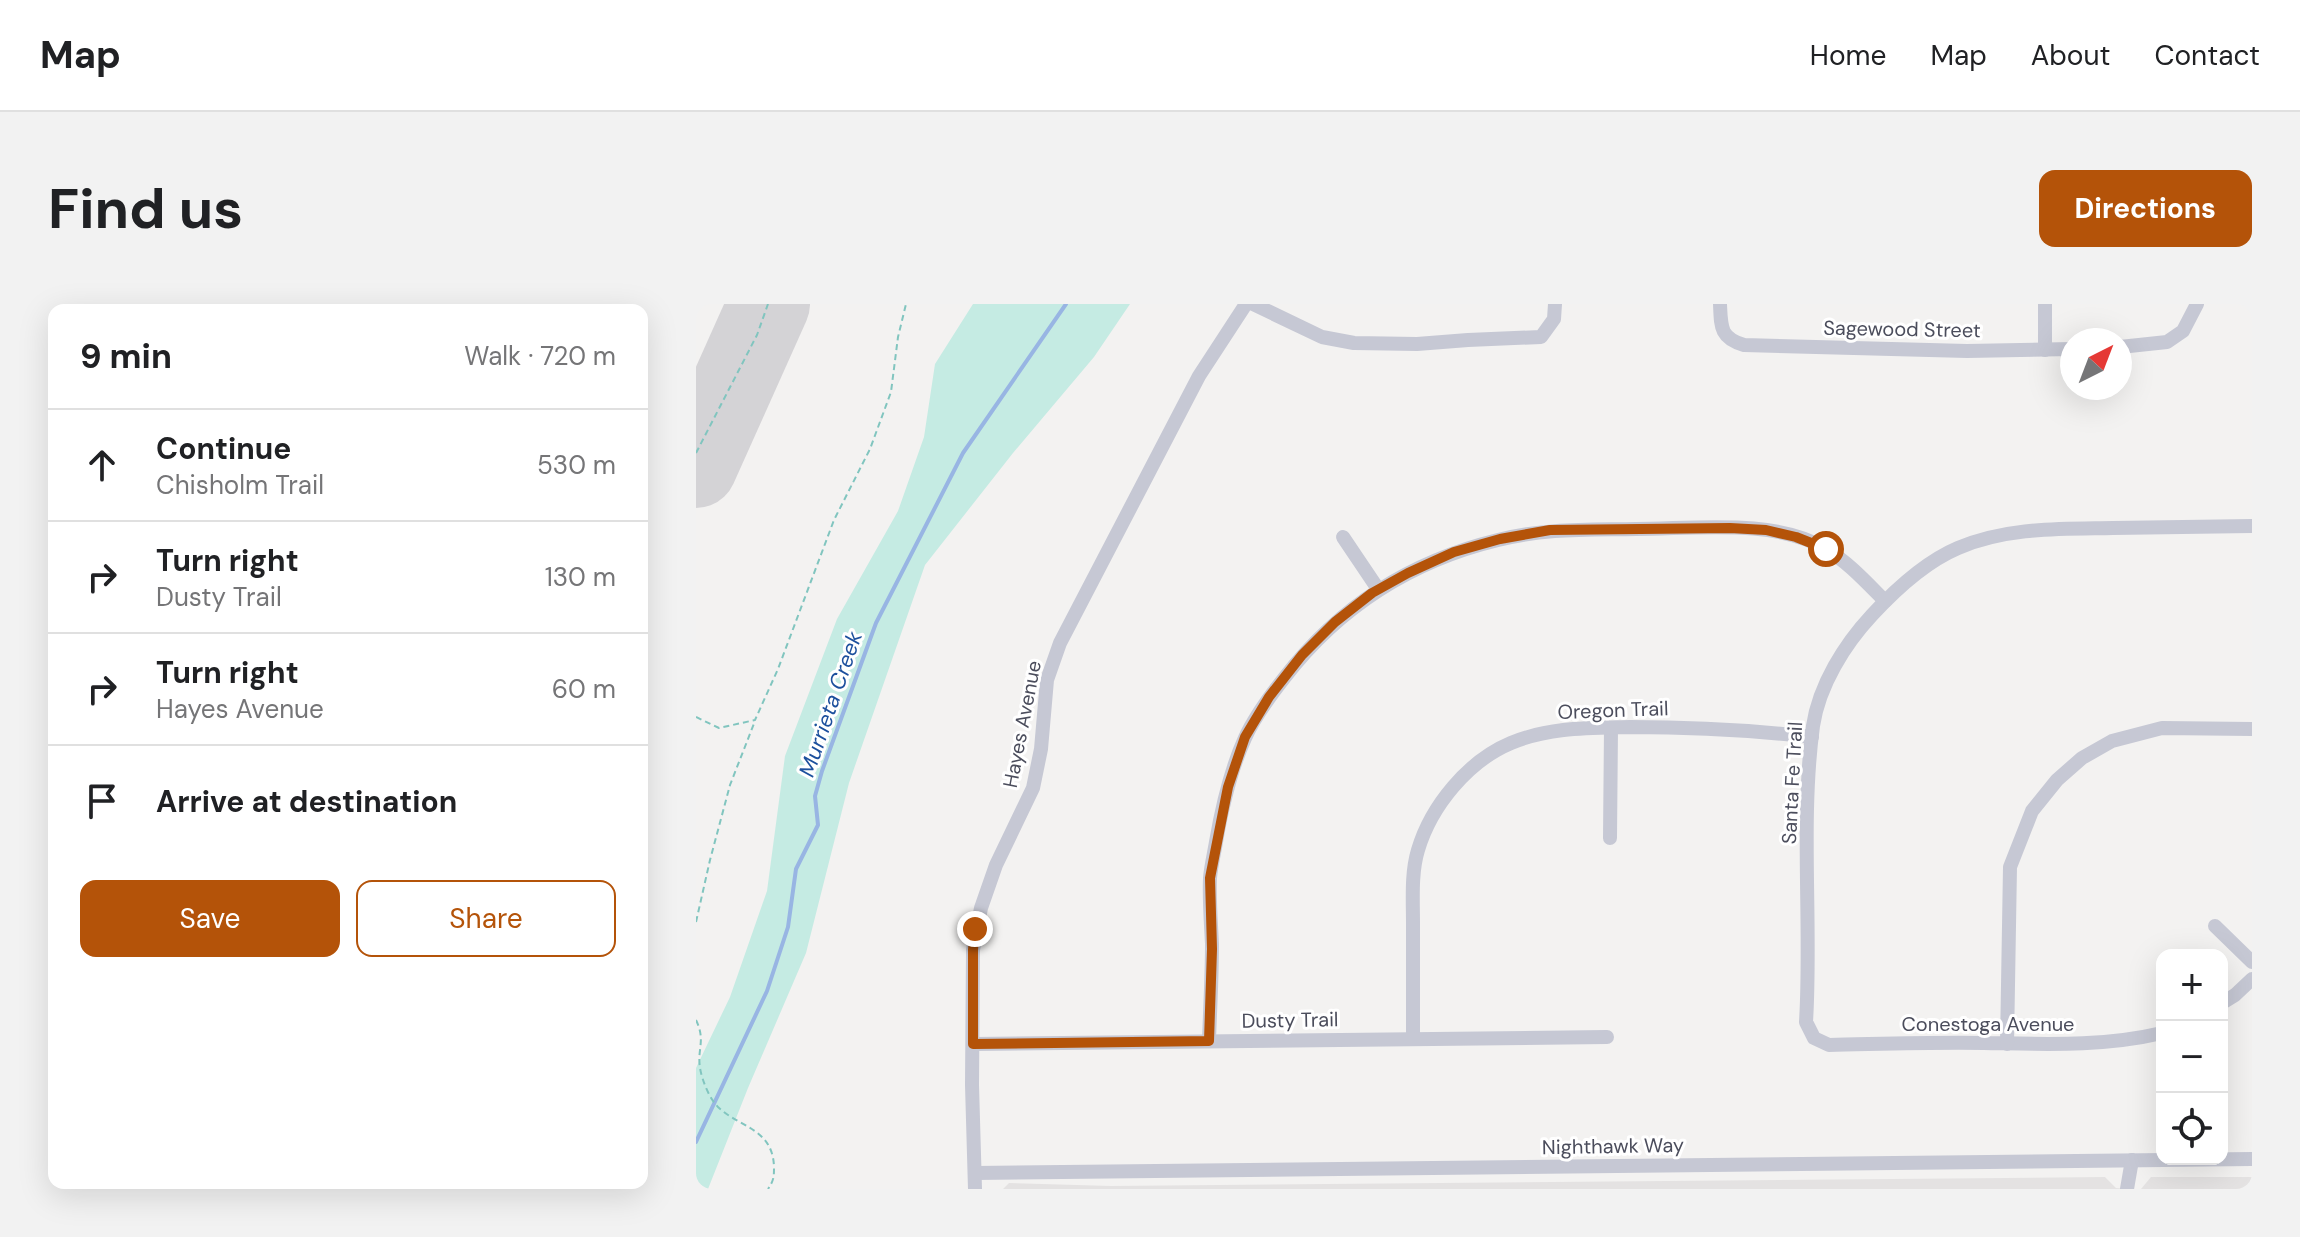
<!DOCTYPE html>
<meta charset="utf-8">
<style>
:root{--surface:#fff;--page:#f2f2f2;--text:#202124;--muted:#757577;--line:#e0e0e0;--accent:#b45309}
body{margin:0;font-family:"DM Sans",sans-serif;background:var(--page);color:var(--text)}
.controls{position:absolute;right:24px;bottom:24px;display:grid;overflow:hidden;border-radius:16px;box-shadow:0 8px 32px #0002}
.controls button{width:72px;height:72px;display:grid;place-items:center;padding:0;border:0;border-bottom:2px solid var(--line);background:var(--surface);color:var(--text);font:40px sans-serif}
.compass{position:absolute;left:1364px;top:24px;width:72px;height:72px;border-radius:50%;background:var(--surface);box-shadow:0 8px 32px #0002;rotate:42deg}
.stop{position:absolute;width:24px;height:24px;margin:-18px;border:6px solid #b45309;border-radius:50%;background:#fff}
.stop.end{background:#b45309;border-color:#fff;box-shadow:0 2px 8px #0008}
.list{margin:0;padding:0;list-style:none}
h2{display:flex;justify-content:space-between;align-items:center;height:104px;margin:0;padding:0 32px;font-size:34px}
h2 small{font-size:26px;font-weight:400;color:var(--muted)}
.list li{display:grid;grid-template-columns:52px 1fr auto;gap:24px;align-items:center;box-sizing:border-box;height:112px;padding:0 32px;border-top:2px solid var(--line)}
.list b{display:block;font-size:30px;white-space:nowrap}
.list p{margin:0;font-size:26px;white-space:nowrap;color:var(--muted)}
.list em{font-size:26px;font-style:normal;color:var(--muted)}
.actions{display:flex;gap:16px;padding:24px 32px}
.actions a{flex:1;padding:18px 0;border:2px solid var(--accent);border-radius:16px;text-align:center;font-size:28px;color:var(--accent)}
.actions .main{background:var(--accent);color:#fff}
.icon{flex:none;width:44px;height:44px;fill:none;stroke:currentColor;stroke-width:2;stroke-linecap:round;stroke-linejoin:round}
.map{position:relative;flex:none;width:1556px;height:885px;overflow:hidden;border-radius:16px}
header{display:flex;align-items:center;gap:48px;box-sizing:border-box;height:112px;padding:0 40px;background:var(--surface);border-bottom:2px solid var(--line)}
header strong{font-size:38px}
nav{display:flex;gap:44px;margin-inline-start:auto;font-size:28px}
.intro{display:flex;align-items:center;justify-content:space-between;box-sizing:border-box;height:192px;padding:0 48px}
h1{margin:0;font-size:56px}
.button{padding:20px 36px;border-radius:16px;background:var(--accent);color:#fff;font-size:28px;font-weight:700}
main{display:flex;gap:48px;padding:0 48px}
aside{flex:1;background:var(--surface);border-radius:16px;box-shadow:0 8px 32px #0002}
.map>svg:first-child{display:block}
.education{fill:#e4e2e2}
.green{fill:#c5ebe3}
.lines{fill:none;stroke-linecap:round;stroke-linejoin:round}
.stream{stroke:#98b5e3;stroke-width:4}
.runway{stroke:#d4d3d6;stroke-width:82}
.path{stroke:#81c5bf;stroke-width:2;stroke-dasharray:6 4;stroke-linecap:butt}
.minor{stroke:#c6c8d4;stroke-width:14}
.route{stroke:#b45309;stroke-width:10}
.labels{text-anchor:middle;stroke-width:6;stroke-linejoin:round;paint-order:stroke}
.street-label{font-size:20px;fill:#4b4d5c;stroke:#fff}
.water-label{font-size:22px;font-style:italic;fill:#1d509d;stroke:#fff}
</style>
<header>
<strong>Map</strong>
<nav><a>Home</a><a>Map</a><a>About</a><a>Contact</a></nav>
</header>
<div class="intro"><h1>Find us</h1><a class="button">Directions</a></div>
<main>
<aside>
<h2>9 min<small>Walk · 720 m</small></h2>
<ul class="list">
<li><svg class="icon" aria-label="ahead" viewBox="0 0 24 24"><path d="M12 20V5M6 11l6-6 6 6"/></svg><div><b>Continue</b><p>Chisholm Trail</p></div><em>530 m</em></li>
<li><svg class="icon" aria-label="right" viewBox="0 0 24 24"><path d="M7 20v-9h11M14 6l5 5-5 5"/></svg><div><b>Turn right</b><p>Dusty Trail</p></div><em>130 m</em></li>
<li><svg class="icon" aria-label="right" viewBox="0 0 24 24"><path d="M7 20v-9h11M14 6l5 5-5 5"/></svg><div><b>Turn right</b><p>Hayes Avenue</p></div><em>60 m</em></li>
<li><svg class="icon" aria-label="arrive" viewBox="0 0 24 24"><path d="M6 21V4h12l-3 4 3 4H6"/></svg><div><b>Arrive at destination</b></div></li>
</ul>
<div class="actions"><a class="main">Save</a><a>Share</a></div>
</aside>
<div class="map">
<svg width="1556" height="885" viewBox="0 0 1556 885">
<rect width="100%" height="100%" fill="#f3f2f1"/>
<g class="education">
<polygon points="1409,873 1420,884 1433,885 307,885 313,879 415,882"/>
<polygon points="1455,873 1556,873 1556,885 1445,885"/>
</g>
<polygon class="green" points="277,0 434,0 398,53 317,149 229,261 153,479 110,649 52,784 12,885 0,885 0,764 34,693 71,587 89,452 141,315 202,207 228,133 239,60"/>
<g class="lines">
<polyline class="stream" points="0,838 71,687 92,623 100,565 122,521 119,492 126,467 180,319 267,149 370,0"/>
<polyline class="runway" points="0,163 73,0"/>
<g class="path">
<polyline points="0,149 61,31 72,0"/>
<polyline points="0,413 23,424 59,416 82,365 138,216 174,145 195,88 202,33 210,0"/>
<polyline points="0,618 14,556 34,481 59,417"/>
<path d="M0,716C10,737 1,744 4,764C6,776 13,794 22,803C44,824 76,824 78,862C78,873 78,876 72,885"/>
</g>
<g class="minor">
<polyline points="557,0 626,33 658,39 721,40 772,36 845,33 858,15 859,0"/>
<path d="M1024,0C1025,23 1024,34 1048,41L1271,47L1376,45"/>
<polyline points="1424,43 1471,38 1487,27 1501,0"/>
<polyline points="1349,46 1349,0"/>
<polyline points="647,233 682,285"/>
<polyline points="914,534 915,424"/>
<polyline points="1519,622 1556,658"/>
<polyline points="1526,699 1539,691 1556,675"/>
<path d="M1466,729C1407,743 1348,740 1288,739C1236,738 1185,740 1133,741L1118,734L1110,718C1116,621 1104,518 1117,422C1123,381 1149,340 1176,311C1200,285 1229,258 1262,244C1311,223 1364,225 1417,224C1463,223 1510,223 1556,222"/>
<path d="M717,734C717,696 717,657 717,619C717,596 715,569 722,546C735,502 772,457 815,439C853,423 894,424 934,423C995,423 1055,426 1116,433"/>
<path d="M513,737C514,705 516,673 516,640C515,619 513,596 514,574C515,562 518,550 520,538C526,503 534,467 549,434C559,412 574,392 589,373C644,302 715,257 802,236C848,224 894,226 940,225C998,225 1079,214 1130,245C1152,258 1171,279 1189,297"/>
<polyline points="277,740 911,733"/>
<polyline points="1311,740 1314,563 1336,507 1361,476 1386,454 1416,437 1466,424 1556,425"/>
<polyline points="279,869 1556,855"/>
<polyline points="279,885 276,781 277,646 285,604 300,561 337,484 345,445 351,376 364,339 503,72 550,0"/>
<polyline points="1431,885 1436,856"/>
</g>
</g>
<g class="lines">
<polyline class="route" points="279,625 277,646 277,740 513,737 516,645 514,574 532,483 549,433 573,393 606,351 639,318 676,289 712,269 758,248 804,235 854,226 1034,224 1070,226 1100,233 1130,245"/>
</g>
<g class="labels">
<g class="street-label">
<text transform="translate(1206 25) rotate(1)" y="7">Sagewood Street</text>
<text transform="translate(917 406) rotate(-2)" y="7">Oregon Trail</text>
<text transform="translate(326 420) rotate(-79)" y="7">Hayes Avenue</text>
<text transform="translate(1096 479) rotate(-87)" y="7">Santa Fe Trail</text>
<text transform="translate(594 716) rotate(-1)" y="7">Dusty Trail</text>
<text x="1292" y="727">Conestoga Avenue</text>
<text transform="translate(917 842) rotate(-1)" y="7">Nighthawk Way</text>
</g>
<g class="water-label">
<text transform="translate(134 400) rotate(-71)" y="8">Murrieta Creek</text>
</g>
</g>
</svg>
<div class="controls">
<button>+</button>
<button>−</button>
<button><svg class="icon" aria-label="locate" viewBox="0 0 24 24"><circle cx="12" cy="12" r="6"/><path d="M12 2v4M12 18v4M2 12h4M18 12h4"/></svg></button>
</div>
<svg class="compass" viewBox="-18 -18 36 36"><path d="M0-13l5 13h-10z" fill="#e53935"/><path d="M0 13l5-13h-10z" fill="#757577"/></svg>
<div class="stop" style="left:1130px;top:245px"></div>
<div class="stop end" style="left:279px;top:625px"></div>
</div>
</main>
